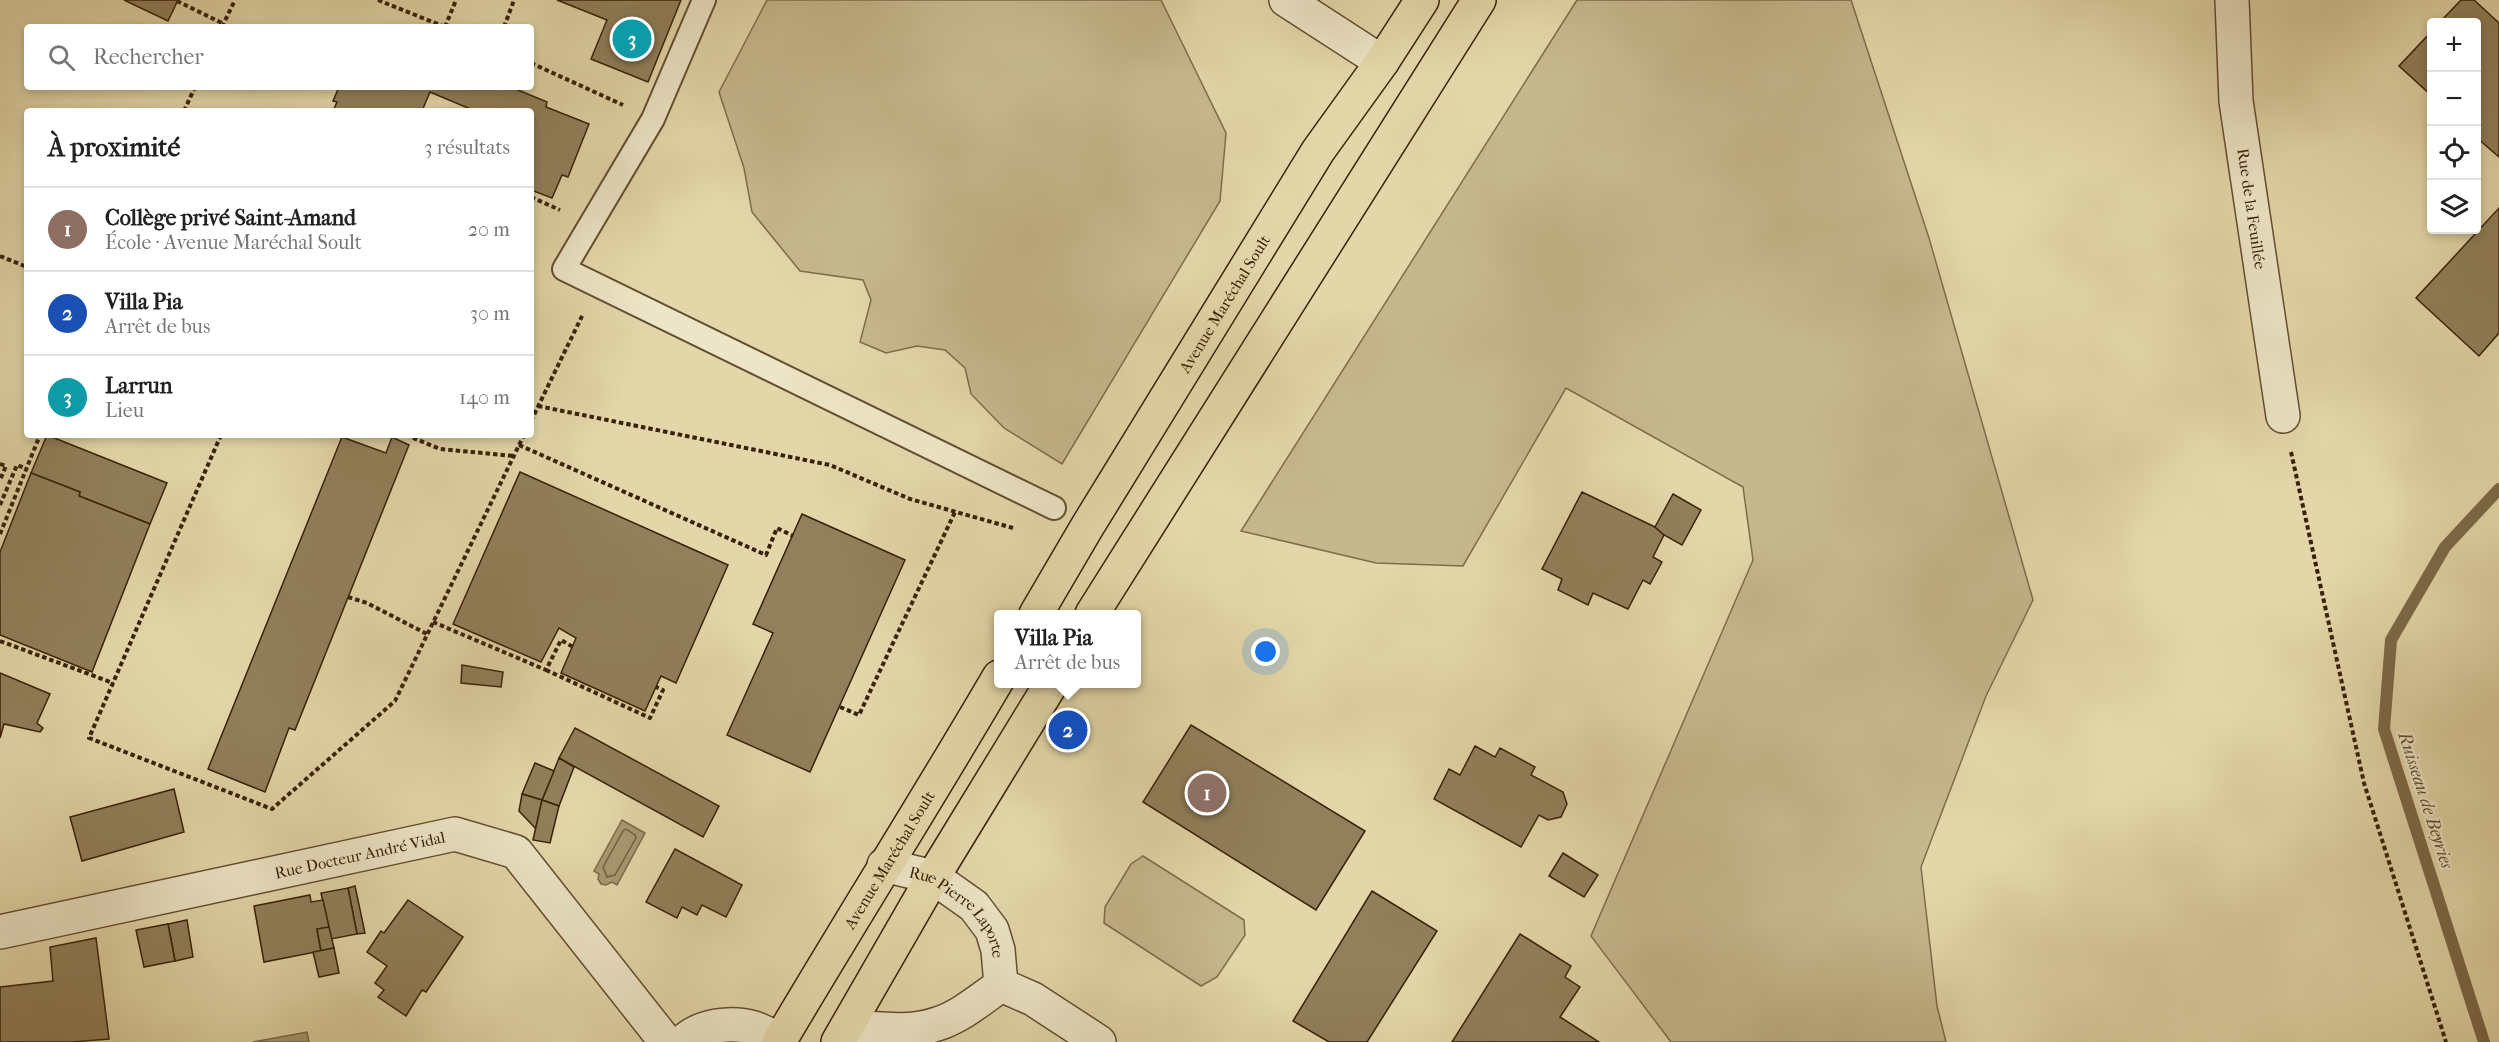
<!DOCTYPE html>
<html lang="fr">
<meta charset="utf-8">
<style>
:root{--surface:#fff;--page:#f2f2f2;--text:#222;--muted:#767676;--line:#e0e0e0;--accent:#8f2418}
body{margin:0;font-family:"IM FELL French Canon",serif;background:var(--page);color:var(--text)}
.controls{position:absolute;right:18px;top:18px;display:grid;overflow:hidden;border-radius:6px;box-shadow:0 3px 9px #0003}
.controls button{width:54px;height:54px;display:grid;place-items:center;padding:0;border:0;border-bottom:2px solid var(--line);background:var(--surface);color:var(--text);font:30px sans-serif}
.you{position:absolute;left:1266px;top:652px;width:21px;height:21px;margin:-15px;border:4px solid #fff;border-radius:50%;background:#1a73e8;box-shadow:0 0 0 9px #1a73e833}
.badge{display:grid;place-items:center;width:39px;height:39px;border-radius:50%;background:var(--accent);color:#fff;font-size:20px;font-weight:700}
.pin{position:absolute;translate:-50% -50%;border:3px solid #fff;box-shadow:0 2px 6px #0006}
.popup{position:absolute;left:994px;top:610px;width:147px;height:78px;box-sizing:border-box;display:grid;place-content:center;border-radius:6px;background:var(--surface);filter:drop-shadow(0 2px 4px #0005);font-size:20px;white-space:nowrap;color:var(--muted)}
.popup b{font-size:22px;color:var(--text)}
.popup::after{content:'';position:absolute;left:50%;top:100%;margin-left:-12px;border:12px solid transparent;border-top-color:var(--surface)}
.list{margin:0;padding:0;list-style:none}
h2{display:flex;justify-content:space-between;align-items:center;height:78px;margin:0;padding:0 24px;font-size:26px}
h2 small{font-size:20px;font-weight:400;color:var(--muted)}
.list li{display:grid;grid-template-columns:39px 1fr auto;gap:18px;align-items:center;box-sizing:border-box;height:84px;padding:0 24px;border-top:2px solid var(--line)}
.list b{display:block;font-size:22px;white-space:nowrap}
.list p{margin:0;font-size:20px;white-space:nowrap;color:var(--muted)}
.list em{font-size:20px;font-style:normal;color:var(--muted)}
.icon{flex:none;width:33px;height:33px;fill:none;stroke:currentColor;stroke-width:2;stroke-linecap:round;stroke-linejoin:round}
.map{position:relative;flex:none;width:2499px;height:1042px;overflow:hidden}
.search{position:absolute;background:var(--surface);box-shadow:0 3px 9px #0003;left:24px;top:24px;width:510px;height:66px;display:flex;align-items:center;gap:15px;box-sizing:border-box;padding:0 21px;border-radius:6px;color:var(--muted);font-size:22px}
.panel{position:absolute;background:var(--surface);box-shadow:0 3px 9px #0003;left:24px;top:108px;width:510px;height:330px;border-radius:6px}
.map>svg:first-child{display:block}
.green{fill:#c6b88d;stroke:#806c4a;stroke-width:1.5}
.water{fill:#a99972;stroke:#7c6947;stroke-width:1.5}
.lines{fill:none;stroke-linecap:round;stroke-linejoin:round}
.shore{stroke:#715d3c;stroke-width:1.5}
.stream{stroke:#7c6947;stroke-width:12}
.building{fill:#91805b;stroke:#392107;stroke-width:1.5}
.lane-casing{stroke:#644e30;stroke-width:26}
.street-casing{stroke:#644e30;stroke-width:36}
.primary-casing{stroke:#392107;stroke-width:36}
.path{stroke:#392107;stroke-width:4;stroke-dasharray:4.5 3;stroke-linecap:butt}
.lane{stroke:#ede5c7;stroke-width:22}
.street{stroke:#ede5c7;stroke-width:33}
.primary{stroke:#e3d7a9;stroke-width:33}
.labels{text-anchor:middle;stroke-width:4.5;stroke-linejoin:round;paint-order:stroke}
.street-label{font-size:16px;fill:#392107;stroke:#ede5c7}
.water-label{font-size:18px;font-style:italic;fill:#604b2c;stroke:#ede5c7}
</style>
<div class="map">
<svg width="2499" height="1042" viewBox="0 0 2499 1042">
<rect width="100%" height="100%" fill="#e3d7a9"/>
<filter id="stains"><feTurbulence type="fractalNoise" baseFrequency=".00333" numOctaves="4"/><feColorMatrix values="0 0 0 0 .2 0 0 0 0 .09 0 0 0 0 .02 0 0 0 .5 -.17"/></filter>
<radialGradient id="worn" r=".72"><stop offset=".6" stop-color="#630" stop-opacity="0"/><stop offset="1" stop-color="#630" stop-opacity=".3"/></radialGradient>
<g class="green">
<polygon points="767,0 1161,0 1226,133 1220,201 1062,464 1004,428 971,394 965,368 945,350 917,346 886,353 860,342 871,300 863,280 800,271 752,212 744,168 719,92"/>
<polygon points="1577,0 1851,0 1929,238 2033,600 1986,696 1921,867 1937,1006 1946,1042 1671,1042 1591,936 1753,560 1743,487 1566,388 1463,566 1376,563 1241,531"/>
<polygon points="1143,856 1244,920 1245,935 1217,977 1201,986 1104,923 1105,907 1131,864"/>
</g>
<g class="water">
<polygon points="622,820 645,833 617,885 612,882 606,885 601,884 598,879 599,874 594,871"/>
<polygon points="307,1032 309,1042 253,1042"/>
</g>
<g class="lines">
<polygon class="shore" points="626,829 635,835 636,838 615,875 607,877 603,867 623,831"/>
<polyline class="stream" points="2484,1042 2384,729 2391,640 2445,547 2499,489"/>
</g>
<g class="building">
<polygon points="124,0 178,0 168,21"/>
<polygon points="557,0 681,0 648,82 591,59 607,20"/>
<polygon points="2461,0 2474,0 2499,23 2499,157 2476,137 2476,22 2440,22"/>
<polygon points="2432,31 2432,96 2399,66"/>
<polygon points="339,87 511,87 547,102 546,107 589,124 568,177 562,175 552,198 531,190 531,139 533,135 531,134 531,111 475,111 430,92 422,111 333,111 337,102 333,101"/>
<polygon points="2499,208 2499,333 2479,356 2416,298"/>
<polygon points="47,435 167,483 150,524 79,496 80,492 31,473"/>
<polygon points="342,437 386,453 392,437 409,445 295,730 289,728 265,792 208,769"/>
<polygon points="520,472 728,565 676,683 661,676 645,711 561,673 576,638 559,628 541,662 453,624"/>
<polygon points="31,473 80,492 79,496 150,524 92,672 0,635 0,552"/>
<polygon points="1582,492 1655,527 1664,535 1653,557 1662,562 1650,584 1643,580 1628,609 1593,593 1588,605 1558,590 1562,579 1542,569"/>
<polygon points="1673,494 1701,510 1682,545 1664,535 1655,527"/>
<polygon points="802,514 905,560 810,772 727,735 773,633 753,624"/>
<polygon points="462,665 503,672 501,687 461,683"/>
<polygon points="0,673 50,694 37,723 43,728 40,732 4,724 0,738"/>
<polygon points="1191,725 1365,831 1316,910 1143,802"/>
<polygon points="575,728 719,806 703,837 559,758"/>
<polygon points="1475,746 1495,757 1500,748 1535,767 1531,775 1563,792 1567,804 1561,817 1548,820 1539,815 1521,847 1434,799 1449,769 1460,775"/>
<polygon points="559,758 574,767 559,806 542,800"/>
<polygon points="535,763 554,771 542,800 522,794"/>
<polygon points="174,789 184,832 82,861 70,817"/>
<polygon points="522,794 542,800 536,829 519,811"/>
<polygon points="542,800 559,806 550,843 533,840"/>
<polygon points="675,849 742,885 726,917 702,905 697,915 682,907 677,918 646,902"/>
<polygon points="1563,853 1598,875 1584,897 1549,876"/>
<polygon points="355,886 365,933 357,934 348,888"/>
<polygon points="348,888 357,934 331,939 321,893"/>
<polygon points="1372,891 1437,931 1367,1042 1329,1042 1293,1021"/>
<polygon points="310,895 311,902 323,900 329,927 317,929 321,951 264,962 254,906"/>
<polygon points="408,900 463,937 426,992 422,990 406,1016 378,997 384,990 375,983 387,966 367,952 381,931 384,933"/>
<polygon points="187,920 193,957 175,961 168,924"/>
<polygon points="168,924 175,961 144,967 136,930"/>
<polygon points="329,927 334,948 321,951 317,929"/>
<polygon points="1520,934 1571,966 1565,977 1580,987 1560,1017 1599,1042 1452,1042"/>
<polygon points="96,938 109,1039 72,1042 0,1042 0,987 53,981 50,947"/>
<polygon points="334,948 339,973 319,977 313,952"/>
</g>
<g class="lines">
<g class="lane-casing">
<polyline id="lane" points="704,0 653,119 564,269 1054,508"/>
</g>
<g class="street-casing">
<g id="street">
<polyline points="1286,0 1382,62"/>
<path id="s1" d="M2232,0L2236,101L2283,416"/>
<path id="s2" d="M884,865L933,877L974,906L992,930L998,950L1001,985"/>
<path id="s3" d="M0,932L455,834L516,852L666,1042"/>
<polyline points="1001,985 1033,999 1099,1042"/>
<path d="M847,1027C876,1028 909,1034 937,1024C960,1017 981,999 1001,985"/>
<path d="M683,1042C700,1025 732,1021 754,1028C763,1031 772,1036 780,1040"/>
</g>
</g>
<g class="primary-casing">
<g id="primary">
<path id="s4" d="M1036,614L1087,527L1318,151L1382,62L1422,0"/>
<polyline points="1092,614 1479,0"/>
<path id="s5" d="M779,1042C851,920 927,800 999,677"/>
<polyline points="838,1042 933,877 1051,684"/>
</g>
</g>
<g class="path">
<polyline points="378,0 445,27"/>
<polyline points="177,1 224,24"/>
<polyline points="222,27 235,0"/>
<polyline points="445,27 456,0"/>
<polyline points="504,27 514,0"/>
<polyline points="531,63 623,105"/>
<polyline points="184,111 195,87"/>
<polyline points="531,197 560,210"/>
<polyline points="0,256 27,267"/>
<polyline points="538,406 830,465 910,499 1013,528"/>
<polyline points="531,421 583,314"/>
<polyline points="221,435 89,738 272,809 395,701 524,435"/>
<polyline points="406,435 440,449 514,456"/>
<polyline points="519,445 766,555 777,528 793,536"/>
<polyline points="2291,452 2364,783 2446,1042"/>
<polyline points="0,464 6,466 0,480"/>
<polyline points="0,505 17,465 25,468"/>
<polyline points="0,534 40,435"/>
<polyline points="348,597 367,603 427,634"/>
<polyline points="433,622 546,670 561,640 573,647"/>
<polyline points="0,641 113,683"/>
<polyline points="546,670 650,718 663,690 656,687"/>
<polyline points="840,707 859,715 955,512"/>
</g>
<use href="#lane" class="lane"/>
<use href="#street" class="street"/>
<use href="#primary" class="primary"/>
</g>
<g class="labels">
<g class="street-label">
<text dy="6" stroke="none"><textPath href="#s1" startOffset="210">Rue de la Feuillée</textPath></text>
<text dy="6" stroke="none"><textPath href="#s4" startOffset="363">Avenue Maréchal Soult</textPath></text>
<text dy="6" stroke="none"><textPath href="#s3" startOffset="368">Rue Docteur André Vidal</textPath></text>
<text dy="6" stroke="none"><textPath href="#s5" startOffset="213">Avenue Maréchal Soult</textPath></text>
<text dy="6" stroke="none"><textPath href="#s2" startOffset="93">Rue Pierre Laporte</textPath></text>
</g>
<g class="water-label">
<text transform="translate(2426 800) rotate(72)" y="6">Ruisseau de Beyries</text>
</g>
</g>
<rect width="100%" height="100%" filter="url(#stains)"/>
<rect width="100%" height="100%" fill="url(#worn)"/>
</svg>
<div class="controls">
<button>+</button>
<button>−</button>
<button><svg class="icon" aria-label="locate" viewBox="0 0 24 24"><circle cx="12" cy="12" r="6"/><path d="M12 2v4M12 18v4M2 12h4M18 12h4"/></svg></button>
<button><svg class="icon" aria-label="layers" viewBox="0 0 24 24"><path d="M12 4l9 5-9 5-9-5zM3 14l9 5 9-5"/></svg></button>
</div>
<div class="you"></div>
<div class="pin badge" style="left:1207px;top:793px;background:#8d6e63">1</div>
<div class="pin badge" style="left:1068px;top:730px;background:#1a4fb4">2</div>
<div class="popup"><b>Villa Pia</b>Arrêt de bus</div>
<div class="pin badge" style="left:632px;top:39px;background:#0f9aa8">3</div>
<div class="search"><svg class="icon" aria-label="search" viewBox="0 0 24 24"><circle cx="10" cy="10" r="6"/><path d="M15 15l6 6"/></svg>Rechercher</div>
<section class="panel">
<h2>À proximité<small>3 résultats</small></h2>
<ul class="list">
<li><span class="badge" style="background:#8d6e63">1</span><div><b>Collège privé Saint-Amand</b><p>École · Avenue Maréchal Soult</p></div><em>20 m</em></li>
<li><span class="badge" style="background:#1a4fb4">2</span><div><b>Villa Pia</b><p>Arrêt de bus</p></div><em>30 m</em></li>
<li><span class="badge" style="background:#0f9aa8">3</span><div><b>Larrun</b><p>Lieu</p></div><em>140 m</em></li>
</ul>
</section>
</div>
